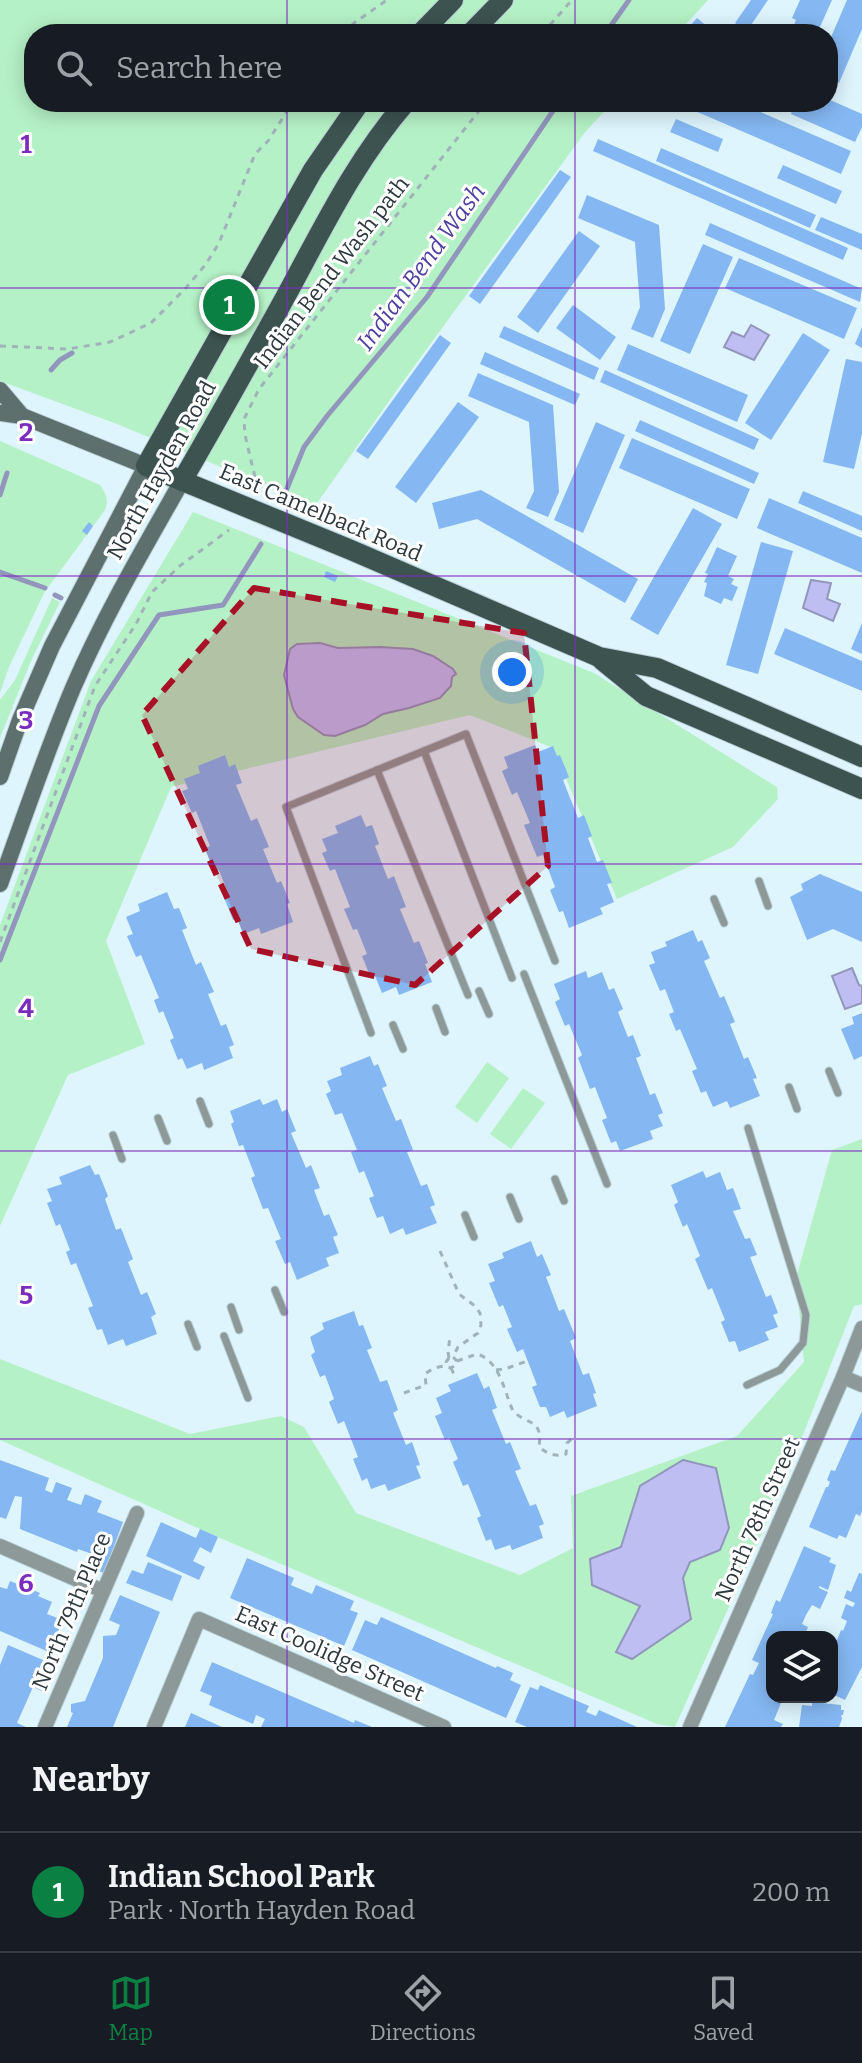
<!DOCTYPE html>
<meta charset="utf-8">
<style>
:root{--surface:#171b24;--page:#242831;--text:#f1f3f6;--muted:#9ea1a6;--line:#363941;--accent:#0b8043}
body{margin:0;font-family:Bitter,serif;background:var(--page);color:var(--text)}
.controls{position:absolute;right:24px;bottom:24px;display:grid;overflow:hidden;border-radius:16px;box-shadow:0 4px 20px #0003}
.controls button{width:72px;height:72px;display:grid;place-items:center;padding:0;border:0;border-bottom:2px solid var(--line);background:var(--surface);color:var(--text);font:40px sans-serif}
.you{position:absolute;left:512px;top:672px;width:28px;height:28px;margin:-20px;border:6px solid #fff;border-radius:50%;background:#1a73e8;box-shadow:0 0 0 12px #1a73e833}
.badge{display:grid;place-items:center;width:52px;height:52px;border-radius:50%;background:var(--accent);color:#fff;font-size:26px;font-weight:700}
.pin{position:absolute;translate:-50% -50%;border:4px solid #fff;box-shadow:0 2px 8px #0006}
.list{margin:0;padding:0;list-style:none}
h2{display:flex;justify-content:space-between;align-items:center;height:104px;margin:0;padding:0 32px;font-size:34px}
h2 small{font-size:26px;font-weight:400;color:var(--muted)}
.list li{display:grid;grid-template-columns:52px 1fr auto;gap:24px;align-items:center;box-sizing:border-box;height:120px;padding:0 32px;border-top:2px solid var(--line)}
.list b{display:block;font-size:30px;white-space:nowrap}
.list p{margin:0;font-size:26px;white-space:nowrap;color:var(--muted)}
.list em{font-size:26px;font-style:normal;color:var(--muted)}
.icon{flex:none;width:44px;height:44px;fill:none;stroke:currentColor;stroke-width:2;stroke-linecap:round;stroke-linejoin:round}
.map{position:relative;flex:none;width:862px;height:1727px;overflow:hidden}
.search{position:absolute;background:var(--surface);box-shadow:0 4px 20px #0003;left:24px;right:24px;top:24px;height:88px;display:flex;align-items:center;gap:20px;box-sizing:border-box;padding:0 28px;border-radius:32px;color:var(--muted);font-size:30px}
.sheet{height:224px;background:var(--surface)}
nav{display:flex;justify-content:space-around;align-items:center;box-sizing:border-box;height:112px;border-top:2px solid var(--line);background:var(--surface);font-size:22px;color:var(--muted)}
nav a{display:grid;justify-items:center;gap:4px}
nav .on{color:var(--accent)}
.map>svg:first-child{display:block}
.green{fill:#b5f1c6}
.water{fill:#bebef3;stroke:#9296bc;stroke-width:2}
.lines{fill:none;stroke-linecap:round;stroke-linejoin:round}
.stream{stroke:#9296bc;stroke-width:5}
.building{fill:#85b8f2}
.lane-casing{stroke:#bacfd6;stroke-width:9}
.street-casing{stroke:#bacfd6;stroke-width:16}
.secondary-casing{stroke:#bacfd6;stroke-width:18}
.primary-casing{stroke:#bacfd6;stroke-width:22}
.path{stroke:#a0b3b9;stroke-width:3;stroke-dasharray:6 6;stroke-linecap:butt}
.lane{stroke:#8c9998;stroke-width:7}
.street{stroke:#8c9998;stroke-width:14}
.secondary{stroke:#5d706d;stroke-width:16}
.primary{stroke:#3c5350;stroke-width:20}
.marked{fill:#a81125;fill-opacity:0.2;stroke:#a81125;stroke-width:6;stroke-dasharray:16 10;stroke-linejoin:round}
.grid{fill:none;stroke:#7b2cbf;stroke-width:2;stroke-opacity:0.55}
.labels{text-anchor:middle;stroke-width:6;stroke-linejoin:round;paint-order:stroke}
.street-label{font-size:22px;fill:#2c383c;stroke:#fff}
.water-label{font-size:24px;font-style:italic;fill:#4d3fa2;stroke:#fff}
.grid-label{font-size:26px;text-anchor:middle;font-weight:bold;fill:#7b2cbf;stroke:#fff;stroke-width:6;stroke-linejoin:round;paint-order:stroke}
</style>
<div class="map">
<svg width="862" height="1727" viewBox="0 0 862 1727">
<rect width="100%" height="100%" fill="#def5fd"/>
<g class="green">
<polygon points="0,0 708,0 677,34 34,34 34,102 613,102 586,131 399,387 315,506 117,424 0,381"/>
<path d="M0,441L100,485C106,494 109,499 105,510L44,593L9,667L0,693Z"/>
<polygon points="193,512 594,673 777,787 778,799 733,847 617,899 553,748 470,715 171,787 106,941 145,1044 68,1075 0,1226 0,925 91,681"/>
<polygon points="52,598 60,602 31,661 0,738 0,700 15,680"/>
<polygon points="487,1062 509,1078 477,1123 455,1107"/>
<polygon points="523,1088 545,1103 511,1149 490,1134"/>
<polygon points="862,1139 862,1304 854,1306 779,1495 675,1727 657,1724 227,1541 0,1440 0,1359 190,1434 281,1416 304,1427 356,1513 520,1575 573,1548 571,1496 737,1436 804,1362 796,1278 832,1150"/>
</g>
<g class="water">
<polygon points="751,325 769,335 754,360 724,347 732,332 744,337"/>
<polygon points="811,580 831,583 827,599 840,604 833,621 803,608"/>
<polygon points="320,643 338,648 380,647 413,649 433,656 453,669 456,674 452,677 451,686 440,698 409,708 383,714 365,725 335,736 324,735 298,717 293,709 284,675 290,649 297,644"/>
<polygon points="852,968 859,985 862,986 862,1003 845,1009 832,976"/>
<polygon points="683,1460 716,1468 729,1528 720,1550 690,1562 683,1578 691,1619 632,1659 616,1652 640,1606 592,1585 590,1559 621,1547 640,1486"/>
</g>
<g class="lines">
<g class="stream">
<polyline points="605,34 629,0"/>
<polyline points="51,370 60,360 72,353"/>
<polyline points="286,491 304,447 327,416 427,297 559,102"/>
<polyline points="0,495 7,473"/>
<polyline points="0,572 45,588"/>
<polyline points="55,595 61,598"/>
<polyline points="0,960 99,706 159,615 223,605 261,544"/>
</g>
</g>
<g class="building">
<polygon points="751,0 768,0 747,31 735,23"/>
<polygon points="800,0 832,0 819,29 823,30 821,34 790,34 796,20 792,18"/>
<polygon points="847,0 862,0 862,29 839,83 828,78 828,44"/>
<polygon points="697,18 708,27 702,34 683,34"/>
<polygon points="828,99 862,114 862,127 855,142 791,114 792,110 773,102 828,102"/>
<polygon points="688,102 737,102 851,151 841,174 686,107"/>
<polygon points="676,119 723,139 718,152 670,132"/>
<polygon points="598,139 848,248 843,260 593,151"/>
<polygon points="661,148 816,215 810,228 656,161"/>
<polygon points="783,165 842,191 836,204 777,178"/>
<polygon points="560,170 571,177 480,304 469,296"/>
<polygon points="587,195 659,225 665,309 653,338 631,329 640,307 635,242 578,218"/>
<polygon points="821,217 862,234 862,250 815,230"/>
<polygon points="710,223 862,289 860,302 705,235"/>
<polygon points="579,231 600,246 538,333 517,317"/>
<polygon points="703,244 733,257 690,354 660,341"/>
<polygon points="739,258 857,308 844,339 725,288"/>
<polygon points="309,305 315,308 310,318 304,315"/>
<polygon points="573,305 616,337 600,360 556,328"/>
<polygon points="504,326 599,368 594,380 499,337"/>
<polygon points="862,327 862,348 855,344"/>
<polygon points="803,333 830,350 771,440 745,423"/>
<polygon points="440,335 451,343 368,459 356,451"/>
<polygon points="628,344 748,395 737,422 617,370"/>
<polygon points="485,352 580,394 575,405 480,364"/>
<polygon points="846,359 862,362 862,434 854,469 823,462"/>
<polygon points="605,370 759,439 754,450 600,382"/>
<polygon points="478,373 553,405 559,492 548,517 526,508 534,491 529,422 468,396"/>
<polygon points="458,402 479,417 416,503 395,487"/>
<polygon points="640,420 759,473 754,484 635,431"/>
<polygon points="596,422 625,435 583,533 554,520"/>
<polygon points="632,438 750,489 737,519 619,468"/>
<polygon points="481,490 638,579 625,603 477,519 439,529 432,503"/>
<polygon points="803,491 862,516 862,531 798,503"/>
<polygon points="769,498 862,538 862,573 757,528"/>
<polygon points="693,508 722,524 658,635 630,619"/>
<polygon points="89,522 93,526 87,535 82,531"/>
<polygon points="761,542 793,551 758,674 726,665"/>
<polygon points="717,547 737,556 728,576 734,579 731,584 738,587 732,601 724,598 721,604 704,596 707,583 704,582 708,574 705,573"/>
<polygon points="326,571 338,576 335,582 324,577"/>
<polygon points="862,623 862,654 851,649"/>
<polygon points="785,628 862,661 862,691 774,654"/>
<polygon points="535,745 538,752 553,746 557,756 560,755 569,777 563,780 578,818 584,815 592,836 588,838 597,862 603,860 612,883 607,884 614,902 600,908 603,914 569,928 563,911 559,912 550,890 555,887 543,855 537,857 524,825 530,823 517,792 512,795 502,771 508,768 504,757"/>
<polygon points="225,755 229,767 235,764 242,783 236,785 251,821 257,818 269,847 263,849 277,883 281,881 290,903 287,904 293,922 261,934 259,928 243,934 237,918 233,920 223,895 228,893 219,870 214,872 205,848 210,846 196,811 192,813 182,791 188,789 184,779 200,773 198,766"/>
<polygon points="361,815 366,827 372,825 379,844 375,846 388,879 394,876 406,907 400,909 414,943 419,941 428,963 425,964 432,982 399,995 396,987 382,993 375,976 371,978 362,956 367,954 357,929 353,930 344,909 350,907 335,869 330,871 322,853 327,851 322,839 338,833 335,826"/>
<polygon points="820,874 862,892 862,942 833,929 807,940 790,897 803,890 801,884"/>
<polygon points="167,892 174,909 179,908 187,928 182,930 196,965 201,962 214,992 208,994 221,1026 226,1024 234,1045 229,1047 233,1058 204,1070 202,1063 187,1069 182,1058 178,1060 170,1040 174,1038 163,1011 159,1013 154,1000 159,998 141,955 136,957 127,936 133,934 126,917 140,911 138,904"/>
<polygon points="693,930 698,942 702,940 710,958 704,961 720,998 724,996 735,1022 730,1024 744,1059 748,1057 757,1078 753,1079 760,1096 730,1108 727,1101 713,1107 706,1091 701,1093 692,1071 697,1069 680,1029 676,1031 669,1014 674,1012 665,989 660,991 649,965 655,963 651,952 667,946 665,942"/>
<polygon points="586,971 588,978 602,972 609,990 614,988 623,1009 618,1012 628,1037 633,1035 641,1056 636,1058 650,1095 655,1093 663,1113 658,1115 663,1126 650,1131 653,1139 620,1151 616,1141 611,1143 602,1120 607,1118 595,1087 590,1089 578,1058 582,1055 569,1024 565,1026 555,1002 560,999 554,984"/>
<polygon points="862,1013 862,1056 854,1060 841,1029 854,1024 852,1017"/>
<polygon points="370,1056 374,1066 378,1064 387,1086 382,1088 396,1121 401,1119 413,1150 407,1152 421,1186 427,1184 435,1205 430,1207 437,1223 406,1235 403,1228 390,1234 383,1216 377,1218 369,1198 374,1196 364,1171 359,1173 351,1152 357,1150 342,1113 335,1115 326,1094 331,1091 327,1081 342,1075 340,1068"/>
<polygon points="260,1099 263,1105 277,1099 282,1112 287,1109 296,1131 291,1133 306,1168 311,1165 320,1188 314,1190 324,1216 329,1214 338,1235 333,1237 339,1253 326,1258 329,1266 297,1280 290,1262 285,1264 275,1241 281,1239 268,1208 263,1209 251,1178 255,1176 243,1145 239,1146 231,1124 234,1122 230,1111"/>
<polygon points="90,1165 95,1175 99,1174 108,1196 105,1199 116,1230 121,1228 133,1259 128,1262 141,1295 147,1292 156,1314 151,1317 157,1334 126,1346 123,1339 108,1345 102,1329 97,1330 88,1308 93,1306 76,1263 71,1265 66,1252 70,1250 60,1224 56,1226 47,1203 52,1201 47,1189 62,1184 59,1177"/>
<polygon points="703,1171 706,1178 720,1172 727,1190 733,1188 741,1209 733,1211 745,1239 750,1238 757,1255 750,1257 766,1297 771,1295 778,1313 773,1315 778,1327 765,1332 769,1340 739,1352 735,1341 729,1342 721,1322 725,1320 712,1288 708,1290 695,1259 700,1256 687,1224 683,1227 674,1205 678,1202 671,1185"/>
<polygon points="531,1241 537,1257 542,1254 551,1275 546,1277 559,1311 564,1309 576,1338 570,1341 583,1375 589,1373 596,1393 593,1394 597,1406 567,1418 564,1411 550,1417 546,1407 540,1407 532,1387 537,1385 523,1349 517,1352 507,1329 512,1327 503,1305 499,1307 489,1283 495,1281 488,1264 504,1258 502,1253"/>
<polygon points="354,1311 359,1326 363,1325 372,1348 367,1350 380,1382 387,1380 398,1410 393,1413 406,1445 412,1442 420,1465 416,1466 421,1478 388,1491 385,1484 371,1489 367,1478 362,1481 353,1459 358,1457 344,1421 338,1424 329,1402 334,1399 325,1375 320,1377 311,1355 315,1352 310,1337 324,1329 322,1323"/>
<polygon points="477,1373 484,1389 489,1386 497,1408 492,1410 506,1444 510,1442 521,1469 515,1471 530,1506 536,1504 544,1524 539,1526 543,1538 512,1550 510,1545 495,1550 491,1539 486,1541 477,1518 481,1516 468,1484 463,1486 453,1462 458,1459 449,1438 445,1440 435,1416 442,1413 436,1398 451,1391 448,1385"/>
<polygon points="862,1411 862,1511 860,1516 856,1514 846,1538 839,1535 837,1539 809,1527 826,1487 828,1487 830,1482 827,1480 831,1470 835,1471"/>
<polygon points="0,1460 49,1478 45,1490 52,1493 56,1482 72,1488 67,1500 81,1505 85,1494 102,1501 97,1512 123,1522 104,1573 88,1567 92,1554 78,1549 77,1552 20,1529 22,1497 15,1496 6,1519 0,1517"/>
<polygon points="161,1522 196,1538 200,1529 218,1537 211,1553 200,1547 193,1561 205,1567 199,1580 146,1556"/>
<polygon points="804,1546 831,1558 829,1562 836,1565 828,1590 819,1586 819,1588 828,1592 820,1609 812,1605 806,1615 802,1624 808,1627 804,1637 772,1637 772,1697 778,1697 776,1700 781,1703 774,1720 783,1724 781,1727 725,1727 750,1674 753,1675 759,1663 752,1660 773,1614 771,1613 776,1600 780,1602"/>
<polygon points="247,1558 294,1578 291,1585 312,1594 316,1585 354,1601 350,1610 358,1613 344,1646 230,1598"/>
<polygon points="148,1562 182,1576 172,1601 126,1583 132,1570 143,1574"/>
<polygon points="859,1573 862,1574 862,1667 845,1700 832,1694 832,1637 837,1640 841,1630 843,1631 847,1621 841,1618 846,1604 853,1607 855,1603 844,1598 847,1590 851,1592"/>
<polygon points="10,1581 40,1593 38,1596 52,1602 47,1614 63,1620 49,1652 0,1631 0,1587 7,1589"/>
<polygon points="120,1595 160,1612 113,1727 67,1727 73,1713 71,1712 71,1704 85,1701 103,1658 103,1636 116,1635 120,1625 109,1620"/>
<polygon points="381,1617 496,1668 497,1666 513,1673 510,1680 521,1685 506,1718 352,1650 365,1620 377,1625"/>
<polygon points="8,1645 43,1660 38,1672 48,1677 42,1691 33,1687 17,1723 26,1727 0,1727 0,1665"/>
<polygon points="212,1662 354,1723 355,1720 372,1727 261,1727 265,1719 256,1715 253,1724 209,1705 212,1696 200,1691"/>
<polygon points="540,1685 589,1706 586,1712 596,1716 599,1710 637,1727 527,1727 515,1722 530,1687 538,1690"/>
<polygon points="812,1702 841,1705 841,1710 844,1710 843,1715 841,1715 842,1719 839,1727 799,1727 802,1705 812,1706"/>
<polygon points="191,1713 222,1727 185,1727"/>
</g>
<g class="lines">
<g class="lane-casing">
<g id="lane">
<polyline points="424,751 512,978"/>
<polyline points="377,770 468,995"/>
<polyline points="759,881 768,906"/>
<polyline points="714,899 724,923"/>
<polyline points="524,974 607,1184"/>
<polyline points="479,991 489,1014"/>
<polyline points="436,1008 445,1032"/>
<polyline points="393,1025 403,1049"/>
<polyline points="371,1033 286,807 466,734 555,961"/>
<polyline points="829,1071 838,1093"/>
<polyline points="789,1087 797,1109"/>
<polyline points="200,1101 209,1124"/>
<polyline points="158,1118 167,1141"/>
<polyline points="113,1135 122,1159"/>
<polyline points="555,1179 564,1201"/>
<polyline points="510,1197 519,1219"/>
<polyline points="465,1215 474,1237"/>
<polyline points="275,1290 284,1312"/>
<polyline points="231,1307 239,1330"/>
<polyline points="188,1324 197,1347"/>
<polyline points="224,1336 248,1398"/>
<polyline points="747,1385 780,1370 803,1343 806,1315 748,1128"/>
</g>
</g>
<g class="street-casing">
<g id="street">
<polyline points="843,1377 862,1385"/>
<polyline points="0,1546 103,1591"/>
<polyline points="45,1727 137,1513"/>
<polyline points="154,1727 199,1619 444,1727"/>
<polyline points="690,1727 843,1377 862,1328"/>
</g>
</g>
<g class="secondary-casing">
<g id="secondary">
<polyline points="0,390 22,416"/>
<polyline points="0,413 22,416 146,466 52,646 20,720 0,777"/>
<path d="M0,884C24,818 46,752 73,688C104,616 144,548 182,481"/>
</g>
</g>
<g class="primary-casing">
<g id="primary">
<polyline points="420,34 453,0"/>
<polyline points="470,34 503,0"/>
<polyline points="360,102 313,170 146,466 351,550 599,657 657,668 862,757"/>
<path d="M182,481C218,419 253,356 287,294C324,226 355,161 406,102"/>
<polyline points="602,660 646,696 862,789"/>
</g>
</g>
<g class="path">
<polyline points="343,34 354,23 387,0"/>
<polyline points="542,34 572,0"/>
<polyline points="0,346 68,349 110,342 151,323 184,290 206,264 219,243 255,154 268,141 293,102"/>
<polyline points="255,477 245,435 244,419 259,389 486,102"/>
<polyline points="0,942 95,686 136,624 152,592 181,565 229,530"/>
<polyline points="440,1251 459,1294 475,1306 480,1313 481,1325 478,1333 458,1347 453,1357 457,1361 456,1365 451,1368 446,1366 446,1362 449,1358 453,1357"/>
<polyline points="449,1358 448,1352 450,1337"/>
<path d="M457,1361L477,1354C500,1361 504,1391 513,1411C528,1426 543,1418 539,1447C547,1454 556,1457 566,1454L567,1443L573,1438"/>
<polyline points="451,1368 456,1379"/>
<polyline points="496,1370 505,1369 527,1361"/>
<path d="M404,1393L426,1385L425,1374C431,1369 439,1366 446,1366"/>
</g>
<use href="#lane" class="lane"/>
<use href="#street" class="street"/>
<use href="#secondary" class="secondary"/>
<use href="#primary" class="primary"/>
</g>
<path class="marked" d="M254,588L524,633L548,866L415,985L251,949L142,715Z"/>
<path class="grid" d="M287,0V34M575,0V34M287,102V1727M575,102V1727M0,288H862M0,576H862M0,864H862M0,1151H862M0,1439H862"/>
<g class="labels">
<g class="street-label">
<text transform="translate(331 272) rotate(-52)" y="8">Indian Bend Wash path</text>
<text transform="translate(161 470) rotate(-61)" y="8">North Hayden Road</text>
<text transform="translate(321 512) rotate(23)" y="8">East Camelback Road</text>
<text transform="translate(757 1519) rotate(-66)" y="8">North 78th Street</text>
<text transform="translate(71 1611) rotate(-67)" y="8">North 79th Place</text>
<text transform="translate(330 1653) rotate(24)" y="8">East Coolidge Street</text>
</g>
<g class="water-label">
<text transform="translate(421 267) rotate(-54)" y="8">Indian Bend Wash</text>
</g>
</g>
<g class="grid-label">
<text x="26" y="153">1</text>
<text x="26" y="441">2</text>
<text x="26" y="729">3</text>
<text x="26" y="1017">4</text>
<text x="26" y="1304">5</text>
<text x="26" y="1592">6</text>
</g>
</svg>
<div class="controls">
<button><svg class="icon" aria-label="layers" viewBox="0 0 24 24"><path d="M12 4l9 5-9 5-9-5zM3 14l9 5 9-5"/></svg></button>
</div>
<div class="you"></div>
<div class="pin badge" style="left:229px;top:305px">1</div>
<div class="search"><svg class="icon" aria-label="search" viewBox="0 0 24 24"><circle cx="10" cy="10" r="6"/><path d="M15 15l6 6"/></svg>Search here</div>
</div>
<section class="sheet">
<h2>Nearby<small></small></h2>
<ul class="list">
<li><span class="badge">1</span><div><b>Indian School Park</b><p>Park · North Hayden Road</p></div><em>200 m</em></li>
</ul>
</section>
<nav>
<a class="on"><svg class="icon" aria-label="map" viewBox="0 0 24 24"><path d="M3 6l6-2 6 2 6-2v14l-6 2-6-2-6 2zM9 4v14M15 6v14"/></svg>Map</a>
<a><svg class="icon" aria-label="directions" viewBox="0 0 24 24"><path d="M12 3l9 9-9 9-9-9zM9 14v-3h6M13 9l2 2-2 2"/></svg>Directions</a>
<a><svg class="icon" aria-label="saved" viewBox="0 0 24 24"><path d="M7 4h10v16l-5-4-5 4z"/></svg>Saved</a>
</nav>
